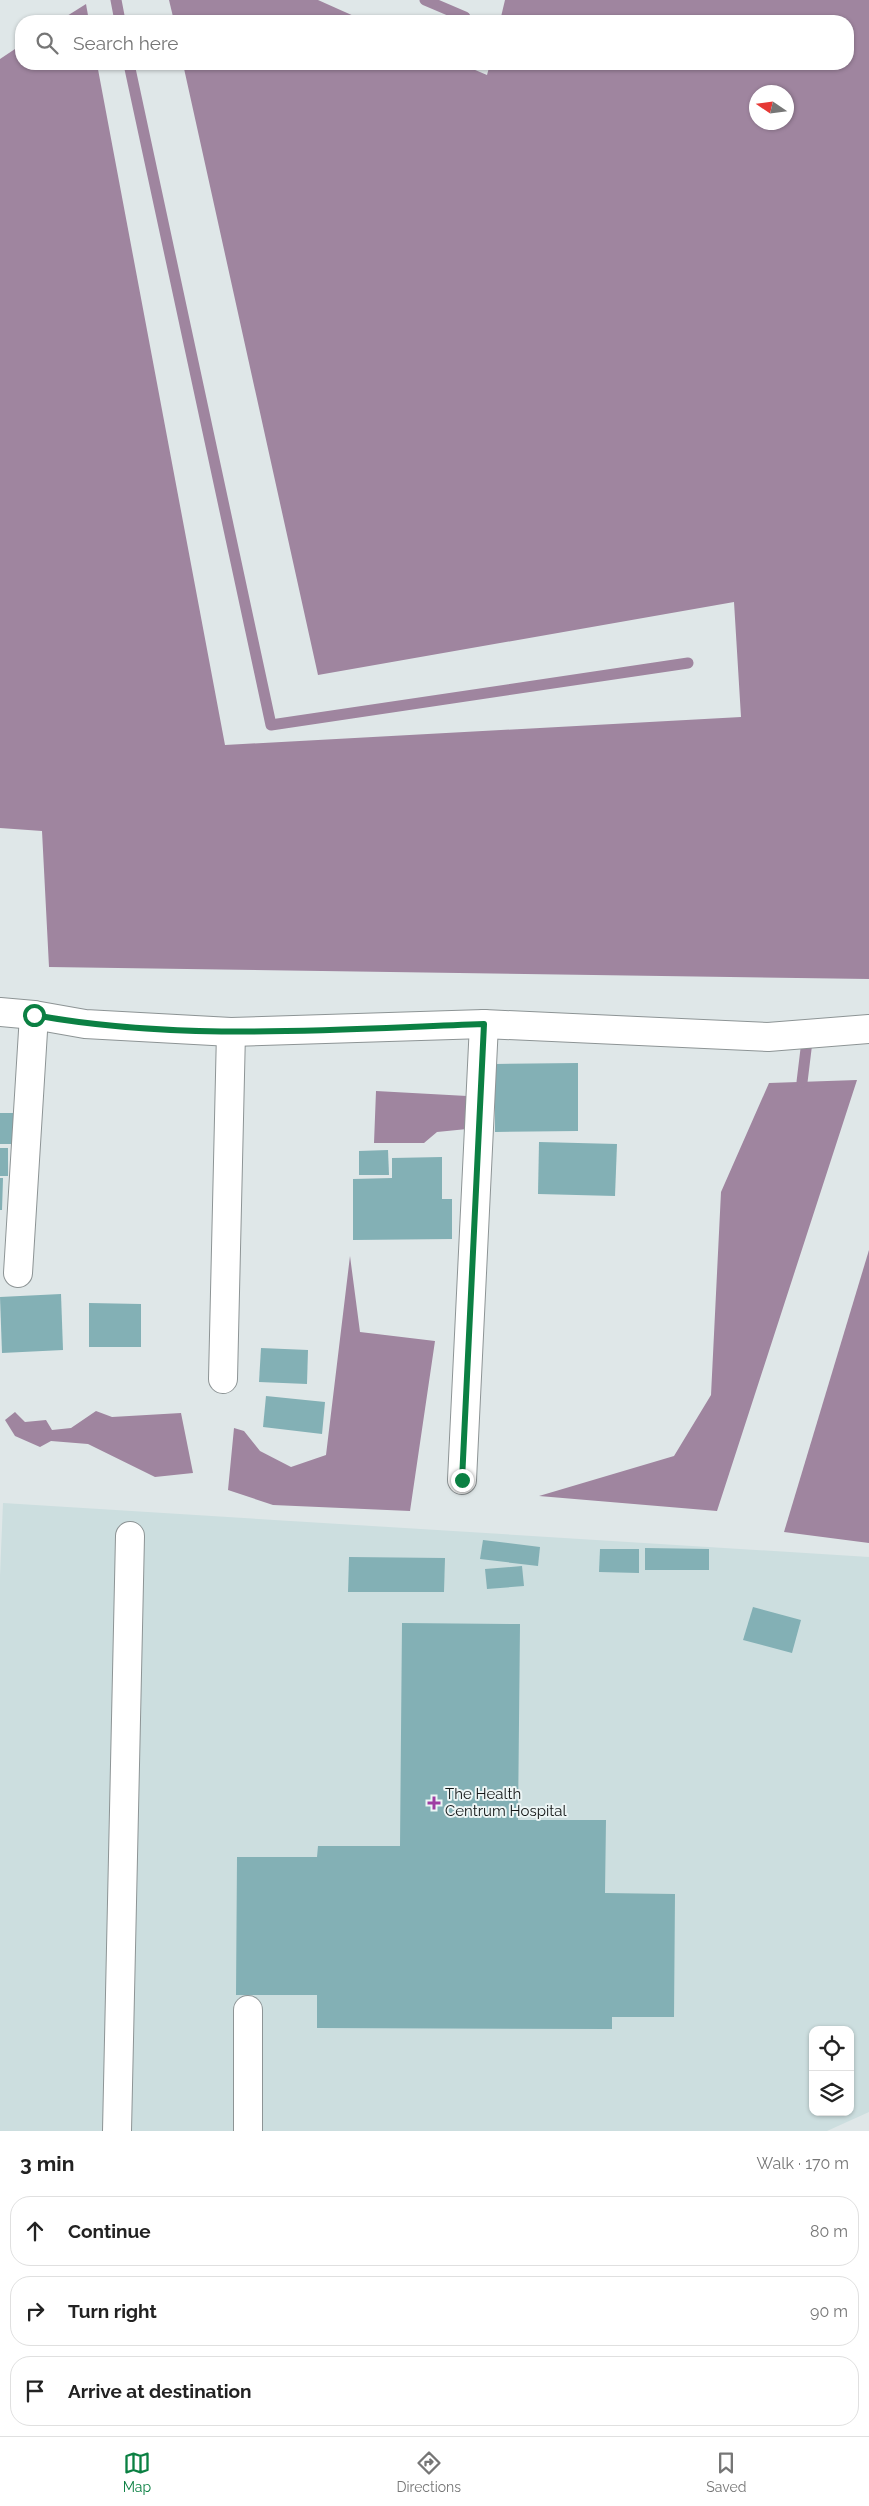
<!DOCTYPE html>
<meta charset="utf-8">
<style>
:root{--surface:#fff;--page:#f2f2f2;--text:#222;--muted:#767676;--line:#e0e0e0;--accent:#0b8043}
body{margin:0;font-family:Raleway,sans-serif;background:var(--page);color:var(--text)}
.controls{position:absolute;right:15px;bottom:15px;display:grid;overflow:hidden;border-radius:10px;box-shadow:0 1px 4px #0004}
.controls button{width:45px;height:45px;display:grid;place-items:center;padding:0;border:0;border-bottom:1px solid var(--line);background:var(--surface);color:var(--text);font:25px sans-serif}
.compass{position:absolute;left:749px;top:85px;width:45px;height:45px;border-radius:50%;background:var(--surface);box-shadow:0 1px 4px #0004;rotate:283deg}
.stop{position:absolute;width:15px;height:15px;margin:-11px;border:4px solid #0b8043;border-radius:50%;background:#fff}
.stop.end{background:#0b8043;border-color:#fff;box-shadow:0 1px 5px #0008}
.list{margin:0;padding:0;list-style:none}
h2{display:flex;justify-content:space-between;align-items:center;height:65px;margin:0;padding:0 20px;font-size:21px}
h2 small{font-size:16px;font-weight:400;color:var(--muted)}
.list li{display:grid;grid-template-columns:32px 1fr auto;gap:15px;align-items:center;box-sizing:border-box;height:70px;margin:0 10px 10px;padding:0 10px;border:1px solid var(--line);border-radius:20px}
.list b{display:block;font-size:19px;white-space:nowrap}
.list em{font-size:16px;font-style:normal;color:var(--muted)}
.icon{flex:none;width:28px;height:28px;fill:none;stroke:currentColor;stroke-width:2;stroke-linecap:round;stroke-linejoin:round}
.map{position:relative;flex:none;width:869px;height:2131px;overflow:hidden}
.search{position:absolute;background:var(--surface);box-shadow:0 1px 4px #0004;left:15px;right:15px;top:15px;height:55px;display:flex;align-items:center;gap:12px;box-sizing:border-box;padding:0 18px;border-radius:20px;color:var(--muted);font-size:19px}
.sheet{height:305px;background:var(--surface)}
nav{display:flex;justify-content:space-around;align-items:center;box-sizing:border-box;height:70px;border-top:1px solid var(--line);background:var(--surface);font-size:14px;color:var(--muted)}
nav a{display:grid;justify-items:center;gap:2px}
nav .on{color:var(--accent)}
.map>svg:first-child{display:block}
.built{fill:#ccdedf;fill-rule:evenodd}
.water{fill:#9f859f;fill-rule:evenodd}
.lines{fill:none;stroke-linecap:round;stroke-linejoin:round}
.stream{stroke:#9f859f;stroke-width:11}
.building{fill:#83b0b5}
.minor-casing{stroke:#8d9495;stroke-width:30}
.minor{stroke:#fff;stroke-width:28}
.route{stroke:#0b8043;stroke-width:6}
.poi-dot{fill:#9f3da3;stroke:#ecf5f5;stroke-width:2}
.labels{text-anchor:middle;stroke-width:4;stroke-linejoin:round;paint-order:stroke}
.poi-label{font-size:15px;fill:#131616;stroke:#ecf5f5;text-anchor:start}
</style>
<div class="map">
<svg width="869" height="2131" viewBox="0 0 869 2131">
<rect width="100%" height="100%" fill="#dfe7e8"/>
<path class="built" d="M3,1503L869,1557V2112L827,2131H0V1576ZM813,2030H850V2112H813Z"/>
<g class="water">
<polygon points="169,0 318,0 365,21 174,21"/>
<path d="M505,0H869V979L49,967L42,831L0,828V59L21,45V64H97L225,745L741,717L734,602L318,675L183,64H461L487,75L490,64H848V21H500ZM756,92H786V122H756Z"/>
<polygon points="86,4 89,21 59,21"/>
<polygon points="857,1080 717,1511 539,1496 674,1456 711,1395 721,1192 769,1083"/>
<polygon points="376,1091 467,1096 467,1129 437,1132 424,1143 374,1143"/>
<polygon points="869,1250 869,1543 784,1532"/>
<polygon points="350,1256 360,1332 435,1341 410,1511 273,1505 228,1490 234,1428 244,1431 260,1451 291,1467 326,1455"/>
<polygon points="96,1411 112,1417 181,1413 193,1473 155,1477 88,1444 51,1441 40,1447 15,1436 5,1420 15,1412 25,1422 46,1420 52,1430 71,1428"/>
</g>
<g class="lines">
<g class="stream">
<polyline points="116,0 120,21"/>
<polyline points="425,0 465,17"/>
<polyline points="129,64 271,725 688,663"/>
<polyline points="802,1082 807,1041 814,1041"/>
</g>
</g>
<g class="building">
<polygon points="578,1063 578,1131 495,1132 495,1064"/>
<polygon points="0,1113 16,1113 15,1144 0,1144"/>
<polygon points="539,1142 617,1144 615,1196 538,1194"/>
<rect x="0" y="1148" width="8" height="28"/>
<polygon points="388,1150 389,1175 359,1175 359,1151"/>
<polygon points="442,1157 442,1199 452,1199 452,1239 353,1240 353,1179 392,1178 392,1158"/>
<polygon points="0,1178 3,1178 2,1210 0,1210"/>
<polygon points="61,1294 63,1350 2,1353 0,1297"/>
<polygon points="89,1303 141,1304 141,1347 89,1347"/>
<polygon points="261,1348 308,1350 307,1384 259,1382"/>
<polygon points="266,1396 325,1402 322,1434 263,1427"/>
<polygon points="483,1540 540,1547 538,1566 480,1559"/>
<polygon points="645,1548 709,1549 709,1570 645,1570"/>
<polygon points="600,1549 639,1549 639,1573 599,1572"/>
<polygon points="349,1557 445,1558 444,1592 348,1592"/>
<polygon points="522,1566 524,1586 487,1589 485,1569"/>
<polygon points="753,1607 801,1620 792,1653 743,1640"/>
<polygon points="402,1623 520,1624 518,1820 606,1820 605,1893 675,1894 674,2017 612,2017 612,2029 317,2028 317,1995 236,1995 237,1857 317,1857 318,1846 400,1846"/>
</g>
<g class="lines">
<g class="minor-casing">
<g id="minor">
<polyline points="0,1012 34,1015 85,1024 231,1032 484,1024 768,1037 869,1029"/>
<polyline points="18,1273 34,1015"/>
<polyline points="223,1379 231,1032"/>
<polyline points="462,1480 484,1024"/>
<polyline points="117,2131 130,1536"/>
<polyline points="248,2131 248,2010"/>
</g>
</g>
<use href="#minor" class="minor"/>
</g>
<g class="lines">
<path class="route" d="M34,1015C182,1042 335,1029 484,1024L462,1480"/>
</g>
<path class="poi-dot" d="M431.5 1795.5h5v5h5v5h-5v5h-5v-5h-5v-5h5z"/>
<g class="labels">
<g class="poi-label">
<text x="445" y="1799">The Health<tspan x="445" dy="17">Centrum Hospital</tspan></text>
</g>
</g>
</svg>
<div class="controls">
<button><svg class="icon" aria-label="locate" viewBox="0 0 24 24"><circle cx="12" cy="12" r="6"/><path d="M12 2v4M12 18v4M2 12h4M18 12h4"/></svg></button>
<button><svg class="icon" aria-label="layers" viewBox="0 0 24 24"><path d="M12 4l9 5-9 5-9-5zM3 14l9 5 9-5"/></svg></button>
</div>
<svg class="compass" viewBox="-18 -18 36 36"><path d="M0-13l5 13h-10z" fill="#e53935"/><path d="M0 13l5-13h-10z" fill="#767676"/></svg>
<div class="stop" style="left:34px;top:1015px"></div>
<div class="stop end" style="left:462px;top:1480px"></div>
<div class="search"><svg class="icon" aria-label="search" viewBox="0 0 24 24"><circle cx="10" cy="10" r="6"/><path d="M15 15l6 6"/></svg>Search here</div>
</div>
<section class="sheet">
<h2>3 min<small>Walk · 170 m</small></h2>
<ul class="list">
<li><svg class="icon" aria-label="ahead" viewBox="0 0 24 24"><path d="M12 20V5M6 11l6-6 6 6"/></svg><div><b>Continue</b></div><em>80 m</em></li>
<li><svg class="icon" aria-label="right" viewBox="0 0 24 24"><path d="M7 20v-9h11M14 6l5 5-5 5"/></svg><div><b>Turn right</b></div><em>90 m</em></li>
<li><svg class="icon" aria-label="arrive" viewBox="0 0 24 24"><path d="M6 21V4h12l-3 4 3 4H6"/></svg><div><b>Arrive at destination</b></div></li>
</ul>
</section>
<nav>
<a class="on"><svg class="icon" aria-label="map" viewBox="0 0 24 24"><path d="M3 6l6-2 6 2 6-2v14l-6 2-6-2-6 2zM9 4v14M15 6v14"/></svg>Map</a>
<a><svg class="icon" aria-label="directions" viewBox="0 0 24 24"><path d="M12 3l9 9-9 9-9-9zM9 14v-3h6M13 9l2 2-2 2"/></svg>Directions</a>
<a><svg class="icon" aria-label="saved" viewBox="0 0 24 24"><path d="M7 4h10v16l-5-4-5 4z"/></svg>Saved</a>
</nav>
